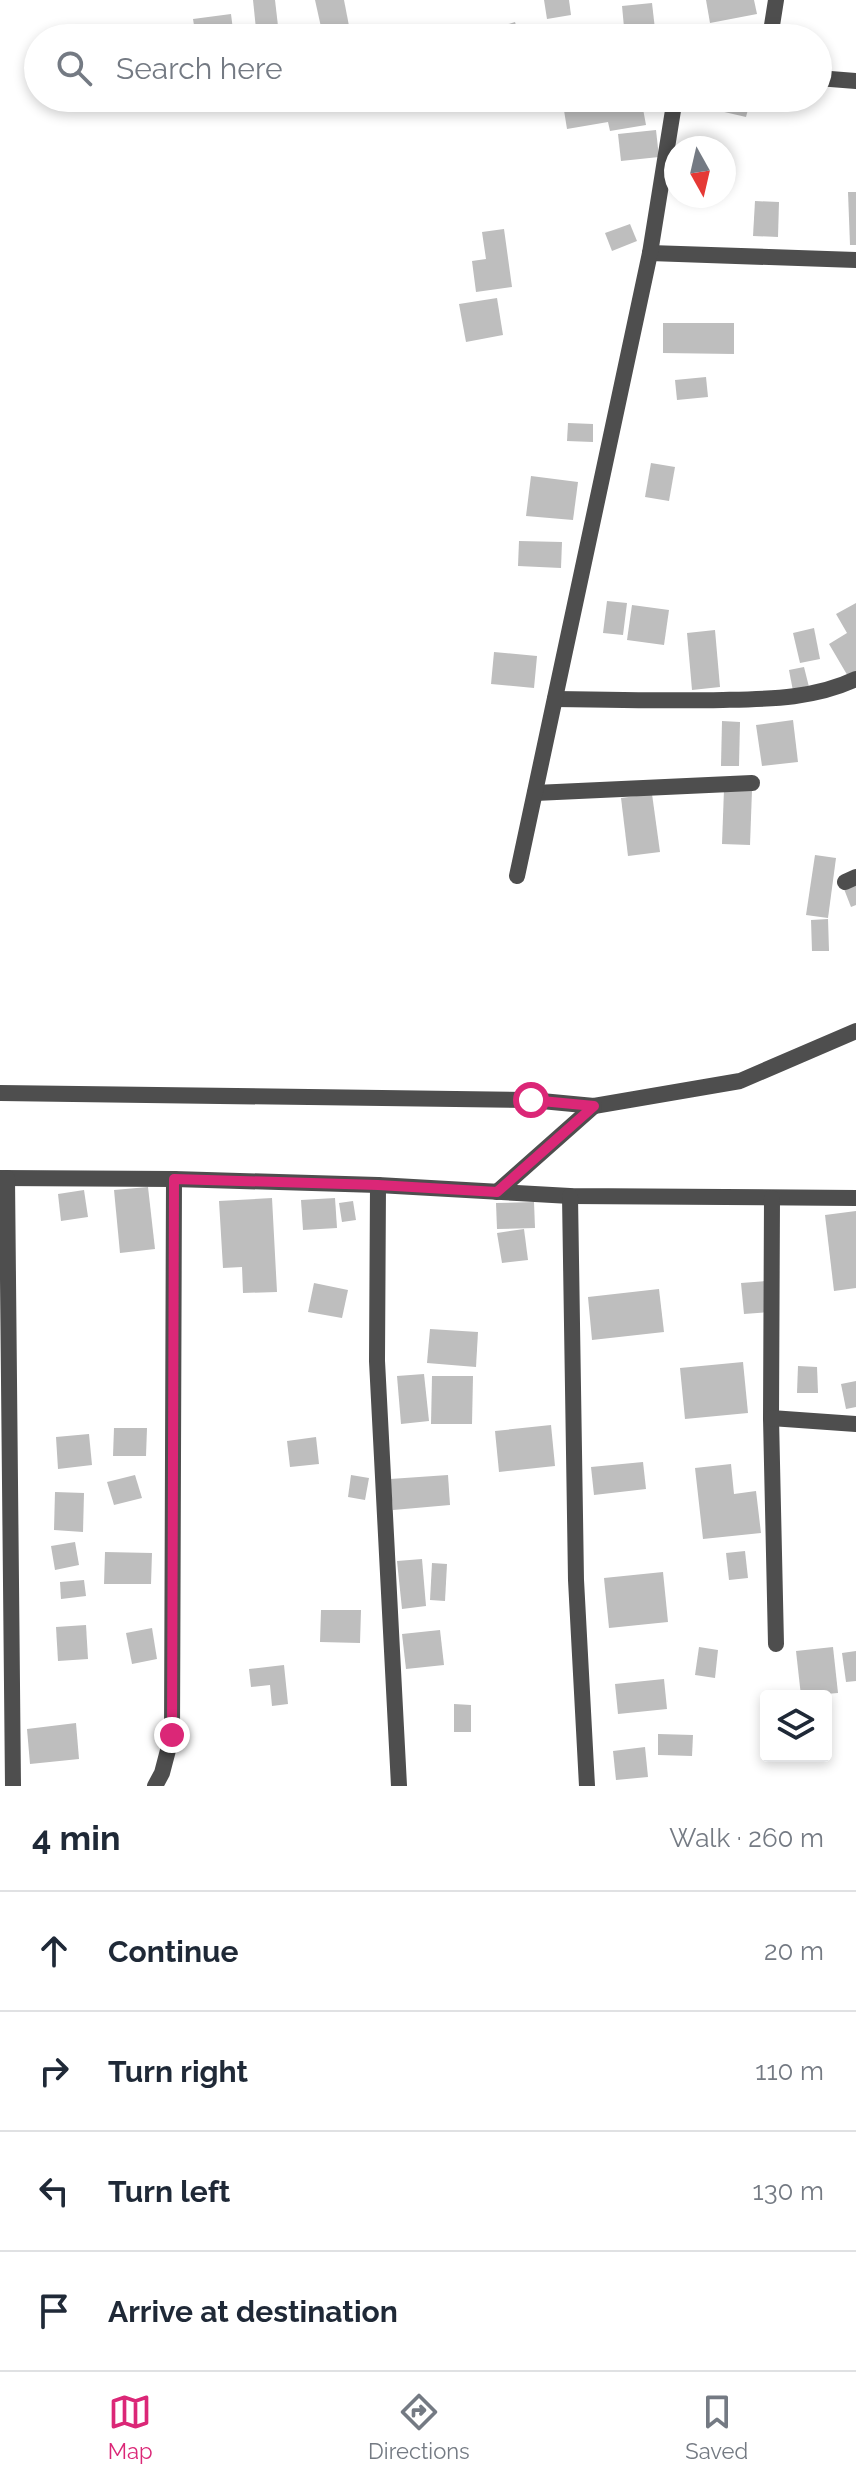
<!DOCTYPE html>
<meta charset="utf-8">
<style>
:root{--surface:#fff;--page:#f2f2f3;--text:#1f2937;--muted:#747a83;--line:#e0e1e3;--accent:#db2777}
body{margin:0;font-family:Raleway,sans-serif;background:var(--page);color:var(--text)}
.controls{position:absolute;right:24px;bottom:24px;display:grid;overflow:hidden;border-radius:8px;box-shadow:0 4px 12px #0003}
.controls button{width:72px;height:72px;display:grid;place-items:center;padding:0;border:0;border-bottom:2px solid var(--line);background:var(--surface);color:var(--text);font:40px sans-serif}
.compass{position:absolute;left:664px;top:136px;width:72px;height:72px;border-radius:50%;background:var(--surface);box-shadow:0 4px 12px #0003;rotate:172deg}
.stop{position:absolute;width:24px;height:24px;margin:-18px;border:6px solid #db2777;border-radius:50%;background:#fff}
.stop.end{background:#db2777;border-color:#fff;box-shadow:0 2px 8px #0008}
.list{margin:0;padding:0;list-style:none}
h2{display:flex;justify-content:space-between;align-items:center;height:104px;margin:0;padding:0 32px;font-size:34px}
h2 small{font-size:26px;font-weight:400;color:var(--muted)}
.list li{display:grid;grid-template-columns:52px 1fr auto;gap:24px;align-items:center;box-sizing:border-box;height:120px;padding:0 32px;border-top:2px solid var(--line)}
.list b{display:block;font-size:30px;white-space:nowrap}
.list em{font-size:26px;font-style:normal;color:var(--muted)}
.icon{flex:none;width:44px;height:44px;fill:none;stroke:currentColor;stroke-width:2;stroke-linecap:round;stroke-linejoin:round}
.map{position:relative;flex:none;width:856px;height:1786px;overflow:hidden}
.search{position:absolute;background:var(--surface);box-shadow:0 4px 12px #0003;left:24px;right:24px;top:24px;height:88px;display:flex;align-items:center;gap:20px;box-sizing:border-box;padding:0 28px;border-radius:44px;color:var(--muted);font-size:30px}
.sheet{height:584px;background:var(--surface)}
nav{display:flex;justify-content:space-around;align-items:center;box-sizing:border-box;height:112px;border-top:2px solid var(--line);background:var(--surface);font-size:22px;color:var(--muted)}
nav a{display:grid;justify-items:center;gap:4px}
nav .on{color:var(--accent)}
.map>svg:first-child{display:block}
.building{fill:#bebebe}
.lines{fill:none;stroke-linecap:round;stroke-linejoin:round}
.service{stroke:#4e4e4e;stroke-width:16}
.minor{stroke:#4e4e4e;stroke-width:16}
.route{stroke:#db2777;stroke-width:10}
</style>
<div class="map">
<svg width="856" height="1786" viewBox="0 0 856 1786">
<rect width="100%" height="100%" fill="#fff"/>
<g class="building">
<polygon points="253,0 275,0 278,26 256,29"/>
<polygon points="315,0 344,0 350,31 323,36"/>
<polygon points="544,0 569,0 571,15 547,19"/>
<polygon points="706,0 754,0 757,14 710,23"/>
<polygon points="652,3 656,38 625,38 622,6"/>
<polygon points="231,14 234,38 196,38 193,19"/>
<polygon points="515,22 520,38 502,38 499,27"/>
<polygon points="562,98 641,98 646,125 610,131 608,122 567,129"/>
<polygon points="723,98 751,98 746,117 720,111"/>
<polygon points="656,130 659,157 621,161 618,134"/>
<polygon points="848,192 856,192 856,245 850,245"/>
<polygon points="755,201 779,202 778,237 753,236"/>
<polygon points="630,224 637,241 612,251 605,233"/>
<polygon points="504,229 512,287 476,292 472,261 486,259 482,232"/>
<polygon points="497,298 503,335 466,342 459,304"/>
<polygon points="663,323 734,323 734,354 663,353"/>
<polygon points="706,377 708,397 677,400 675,380"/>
<polygon points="568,423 593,424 593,442 567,441"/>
<polygon points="651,463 675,467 669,501 645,497"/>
<polygon points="531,476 578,482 573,520 526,516"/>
<polygon points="519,541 562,542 561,568 518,566"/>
<polygon points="607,601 627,603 623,635 603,633"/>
<polygon points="856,603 856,674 849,678 829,644 847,633 836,614"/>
<polygon points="632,605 669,610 664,645 627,640"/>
<polygon points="814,628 820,659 800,663 793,633"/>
<polygon points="715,630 720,687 692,690 687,633"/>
<polygon points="494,652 537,656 534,688 491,684"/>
<polygon points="804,667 809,687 793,691 789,670"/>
<polygon points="793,720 798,762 762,766 756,725"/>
<polygon points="722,721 740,722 739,766 721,766"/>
<polygon points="724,789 752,790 750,845 722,844"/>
<polygon points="652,794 660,852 628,856 621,798"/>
<polygon points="815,855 836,858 828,918 806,915"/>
<polygon points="856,884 856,905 851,907 844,889"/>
<polygon points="828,919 829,951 812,951 811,920"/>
<polygon points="148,1187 155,1249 120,1253 114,1190"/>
<polygon points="84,1190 88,1217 61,1221 58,1194"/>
<polygon points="272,1198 277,1292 243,1293 242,1267 223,1268 219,1201"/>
<polygon points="335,1198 337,1228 303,1230 301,1200"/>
<polygon points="353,1201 356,1220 342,1222 339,1203"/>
<polygon points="534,1202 535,1228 497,1229 496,1203"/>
<polygon points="856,1211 856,1288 834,1291 825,1215"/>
<polygon points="524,1229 528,1260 502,1263 497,1233"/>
<polygon points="766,1281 769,1312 744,1314 741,1283"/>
<polygon points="314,1283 348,1290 342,1318 308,1312"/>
<polygon points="659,1289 664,1332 592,1340 588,1297"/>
<polygon points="430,1329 478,1332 476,1367 427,1363"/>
<polygon points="743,1362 748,1413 685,1419 680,1368"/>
<polygon points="798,1366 817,1367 818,1393 797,1393"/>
<polygon points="424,1374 429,1421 401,1424 397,1376"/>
<polygon points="432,1376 473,1376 472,1424 431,1424"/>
<polygon points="856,1381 856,1407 846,1409 841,1384"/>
<polygon points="551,1425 555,1466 499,1472 495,1431"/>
<polygon points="114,1428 147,1428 146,1456 113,1456"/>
<polygon points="89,1434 92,1465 58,1469 56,1437"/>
<polygon points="316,1437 319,1464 290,1467 287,1441"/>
<polygon points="643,1462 646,1489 594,1495 591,1467"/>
<polygon points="731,1464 734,1494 756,1491 761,1533 703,1539 695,1468"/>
<polygon points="135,1475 142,1498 114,1505 107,1482"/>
<polygon points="351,1475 369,1478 365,1500 348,1497"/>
<polygon points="448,1475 450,1505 393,1510 390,1479"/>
<polygon points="55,1492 84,1493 83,1532 54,1530"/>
<polygon points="75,1542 79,1565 55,1570 51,1546"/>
<polygon points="745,1551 748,1578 729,1580 726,1553"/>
<polygon points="105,1552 152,1553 151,1584 104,1584"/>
<polygon points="422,1559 426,1606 402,1609 397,1561"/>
<polygon points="432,1563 447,1564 445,1601 430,1600"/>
<polygon points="663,1572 668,1622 609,1628 604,1578"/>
<polygon points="84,1580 86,1596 61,1599 60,1582"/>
<polygon points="321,1610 361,1610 360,1643 320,1642"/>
<polygon points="86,1625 88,1659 58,1661 56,1627"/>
<polygon points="152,1628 157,1659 132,1664 126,1633"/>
<polygon points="440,1630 444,1665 406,1669 402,1634"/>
<polygon points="699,1647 718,1650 715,1678 695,1675"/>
<polygon points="833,1647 838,1693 801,1696 796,1651"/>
<polygon points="856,1651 856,1681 846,1682 842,1653"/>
<polygon points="284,1665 288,1704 272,1706 270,1685 251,1687 249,1669"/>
<polygon points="664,1679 667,1709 618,1714 615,1684"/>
<polygon points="454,1704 471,1705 471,1732 454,1732"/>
<polygon points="76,1723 79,1759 30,1764 27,1729"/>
<polygon points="658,1734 693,1735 692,1756 658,1755"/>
<polygon points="645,1747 648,1777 616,1780 613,1751"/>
</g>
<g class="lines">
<polyline class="service" points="535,793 752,783"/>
<g class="minor">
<polyline points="770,38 776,0"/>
<polyline points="818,78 856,81"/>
<polyline points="650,253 856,260"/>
<path d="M555,699C611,700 667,701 723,700C768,699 814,699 856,679"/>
<polyline points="517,876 650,253 675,98"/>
<polyline points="845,882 856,877"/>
<polyline points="0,1093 531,1100 594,1106 740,1081 856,1031"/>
<polyline points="0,1178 174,1179 378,1185 570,1196 856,1198"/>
<polyline points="7,1178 13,1786"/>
<polyline points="378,1185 377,1361 399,1786"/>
<polyline points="497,1192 594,1106"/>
<polyline points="570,1196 576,1580 587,1786"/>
<polyline points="772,1198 771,1418 776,1644"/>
<polyline points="771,1418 856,1424"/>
<polyline points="155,1786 162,1773 172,1735 174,1179"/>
</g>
</g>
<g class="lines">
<polyline class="route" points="172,1735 174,1179 378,1185 497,1192 594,1106 531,1100"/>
</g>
</svg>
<div class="controls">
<button><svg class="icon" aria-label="layers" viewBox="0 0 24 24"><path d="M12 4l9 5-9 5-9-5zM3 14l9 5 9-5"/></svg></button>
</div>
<svg class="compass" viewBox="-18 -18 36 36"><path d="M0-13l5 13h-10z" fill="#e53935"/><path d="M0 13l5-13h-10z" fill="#747a83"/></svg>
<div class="stop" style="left:531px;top:1100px"></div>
<div class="stop end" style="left:172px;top:1735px"></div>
<div class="search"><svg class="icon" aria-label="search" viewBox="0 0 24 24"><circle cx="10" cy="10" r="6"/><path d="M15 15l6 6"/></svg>Search here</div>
</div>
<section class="sheet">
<h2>4 min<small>Walk · 260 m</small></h2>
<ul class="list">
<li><svg class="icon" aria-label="ahead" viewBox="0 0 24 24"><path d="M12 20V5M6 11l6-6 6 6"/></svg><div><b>Continue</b></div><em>20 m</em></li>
<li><svg class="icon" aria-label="right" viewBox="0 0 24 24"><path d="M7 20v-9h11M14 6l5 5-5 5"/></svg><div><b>Turn right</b></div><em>110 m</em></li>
<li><svg class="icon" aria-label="left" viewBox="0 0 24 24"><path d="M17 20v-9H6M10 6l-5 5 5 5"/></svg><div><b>Turn left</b></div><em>130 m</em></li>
<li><svg class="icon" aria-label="arrive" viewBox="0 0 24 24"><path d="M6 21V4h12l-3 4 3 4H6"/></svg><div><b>Arrive at destination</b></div></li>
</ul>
</section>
<nav>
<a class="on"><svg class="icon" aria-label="map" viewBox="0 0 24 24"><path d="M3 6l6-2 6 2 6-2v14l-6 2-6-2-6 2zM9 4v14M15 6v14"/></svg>Map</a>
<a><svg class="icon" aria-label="directions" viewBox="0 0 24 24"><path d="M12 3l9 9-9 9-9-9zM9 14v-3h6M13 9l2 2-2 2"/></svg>Directions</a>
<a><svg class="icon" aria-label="saved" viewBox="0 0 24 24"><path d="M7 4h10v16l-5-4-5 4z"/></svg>Saved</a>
</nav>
